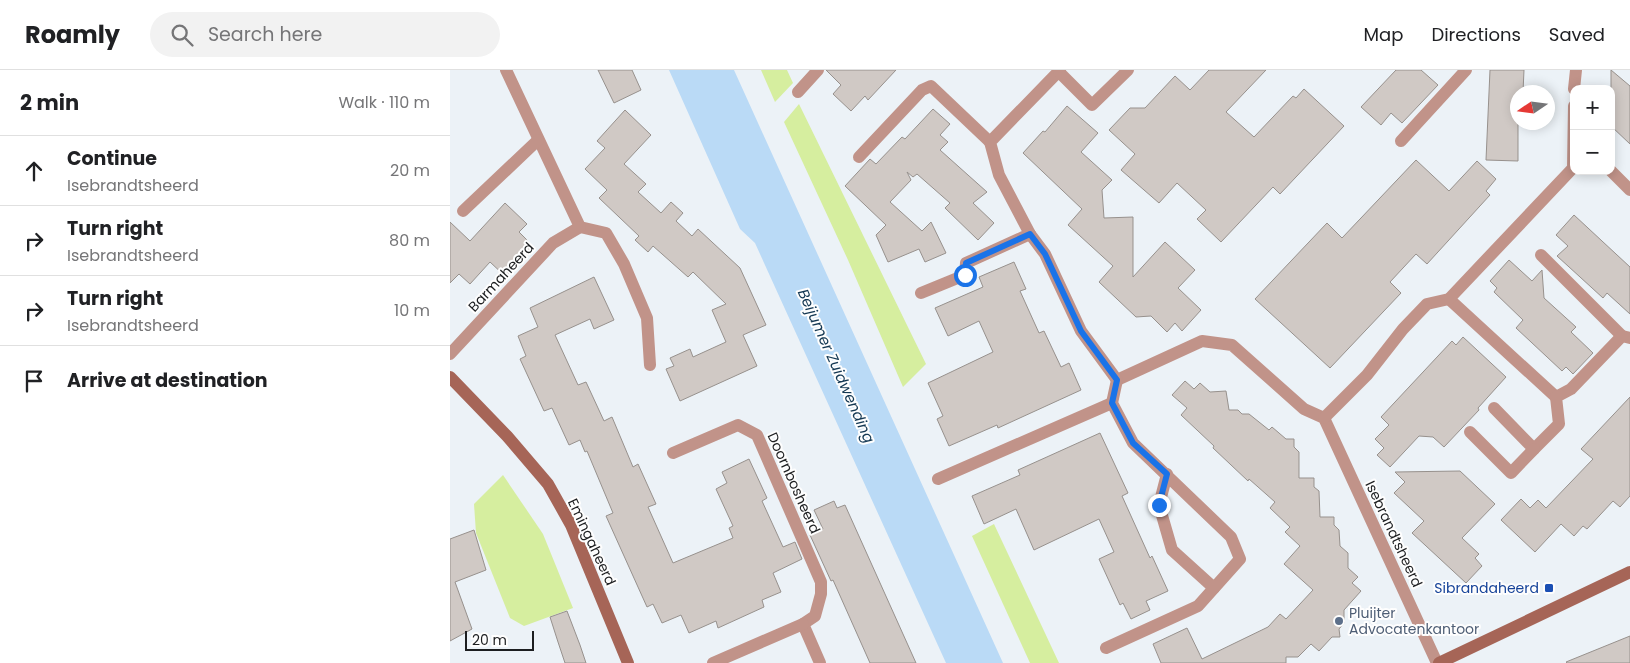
<!DOCTYPE html>
<meta charset="utf-8">
<style>
:root{--surface:#fff;--page:#f2f2f2;--text:#202124;--muted:#757577;--line:#e0e0e0}
body{margin:0;font-family:Poppins,sans-serif;background:var(--page);color:var(--text)}
.controls{position:absolute;right:15px;top:15px;display:grid;overflow:hidden;border-radius:10px;box-shadow:0 2px 12px #0003}
.controls button{width:45px;height:45px;display:grid;place-items:center;padding:0;border:0;border-bottom:1px solid var(--line);background:var(--surface);color:var(--text);font:25px sans-serif}
.compass{position:absolute;left:1060px;top:15px;width:45px;height:45px;border-radius:50%;background:var(--surface);box-shadow:0 2px 12px #0003;rotate:257deg}
.scale{position:absolute;left:15px;bottom:12px;width:69px;box-sizing:border-box;padding-left:5px;border:2px solid #1c1e20;border-top:0;font-size:14px;line-height:18px;white-space:nowrap;color:#1c1e20;-webkit-text-stroke:4px #fefefe;paint-order:stroke}
.stop{position:absolute;width:15px;height:15px;margin:-11px;border:4px solid #1a73e8;border-radius:50%;background:#fff}
.stop.end{background:#1a73e8;border-color:#fff;box-shadow:0 1px 5px #0008}
.list{margin:0;padding:0;list-style:none}
h2{display:flex;justify-content:space-between;align-items:center;height:65px;margin:0;padding:0 20px;font-size:21px}
h2 small{font-size:16px;font-weight:400;color:var(--muted)}
.list li{display:grid;grid-template-columns:32px 1fr auto;gap:15px;align-items:center;box-sizing:border-box;height:70px;padding:0 20px;border-top:1px solid var(--line)}
.list b{display:block;font-size:19px;white-space:nowrap}
.list p{margin:0;font-size:16px;white-space:nowrap;color:var(--muted)}
.list em{font-size:16px;font-style:normal;color:var(--muted)}
.icon{flex:none;width:28px;height:28px;fill:none;stroke:currentColor;stroke-width:2;stroke-linecap:round;stroke-linejoin:round}
.map{position:relative;flex:none;width:1180px;height:593px;overflow:hidden}
header{display:flex;align-items:center;gap:30px;box-sizing:border-box;height:70px;padding:0 25px;background:var(--surface);border-bottom:1px solid var(--line)}
header strong{font-size:24px}
nav{display:flex;gap:28px;margin-inline-start:auto;font-size:18px}
.search{width:350px;height:45px;background:var(--page);display:flex;align-items:center;gap:12px;box-sizing:border-box;padding:0 18px;border-radius:28px;color:var(--muted);font-size:19px}
main{display:flex}
aside{flex:1;background:var(--surface)}
.map>svg:first-child{display:block}
.green{fill:#d6ee9f}
.water{fill:#badaf6}
.building{fill:#d0c9c5;stroke:#97918d}
.lines{fill:none;stroke-linecap:round;stroke-linejoin:round}
.street{stroke:#c19389;stroke-width:12}
.secondary{stroke:#a66557;stroke-width:12}
.route{stroke:#1a73e8;stroke-width:6}
.transit-dot{fill:#1a4fb4;stroke:#fefefe;stroke-width:2}
.service-dot{fill:#5c6f8a;stroke:#fefefe;stroke-width:2}
.labels{text-anchor:middle;stroke-width:4;stroke-linejoin:round;paint-order:stroke}
.street-label{font-size:14px;fill:#1c1e20;stroke:#fefefe}
.transit-label{font-size:14px;fill:#164399;stroke:#fefefe;text-anchor:end}
.service-label{font-size:14px;fill:#4e5e75;stroke:#fefefe;text-anchor:start}
.water-label{font-size:15px;font-style:italic;fill:#143853;stroke:#fefefe}
</style>
<header>
<strong>Roamly</strong>
<div class="search"><svg class="icon" aria-label="search" viewBox="0 0 24 24"><circle cx="10" cy="10" r="6"/><path d="M15 15l6 6"/></svg>Search here</div>
<nav><a>Map</a><a>Directions</a><a>Saved</a></nav>
</header>
<main>
<aside>
<h2>2 min<small>Walk · 110 m</small></h2>
<ul class="list">
<li><svg class="icon" aria-label="ahead" viewBox="0 0 24 24"><path d="M12 20V5M6 11l6-6 6 6"/></svg><div><b>Continue</b><p>Isebrandtsheerd</p></div><em>20 m</em></li>
<li><svg class="icon" aria-label="right" viewBox="0 0 24 24"><path d="M7 20v-9h11M14 6l5 5-5 5"/></svg><div><b>Turn right</b><p>Isebrandtsheerd</p></div><em>80 m</em></li>
<li><svg class="icon" aria-label="right" viewBox="0 0 24 24"><path d="M7 20v-9h11M14 6l5 5-5 5"/></svg><div><b>Turn right</b><p>Isebrandtsheerd</p></div><em>10 m</em></li>
<li><svg class="icon" aria-label="arrive" viewBox="0 0 24 24"><path d="M6 21V4h12l-3 4 3 4H6"/></svg><div><b>Arrive at destination</b></div></li>
</ul>
</aside>
<div class="map">
<svg width="1180" height="593" viewBox="0 0 1180 593">
<rect width="100%" height="100%" fill="#ecf2f7"/>
<g class="green">
<polygon points="311,0 337,0 343,13 325,32"/>
<polygon points="349,34 476,294 453,317 398,190 334,52"/>
<polygon points="53,405 93,464 123,538 74,556 60,548 26,463 24,434"/>
<polygon points="544,454 609,593 580,593 522,466"/>
</g>
<polygon class="water" points="219,0 284,0 553,593 496,593 305,173 290,159"/>
<g class="building">
<polygon points="148,0 182,0 191,20 164,33"/>
<polygon points="376,0 446,0 418,30 415,26 401,41 383,24 391,15"/>
<polygon points="759,0 816,0 776,42 804,67 843,26 846,28 854,19 894,56 830,124 823,117 771,172 747,149 756,140 727,113 709,133 671,100 685,84 659,60 680,38 695,38 725,6 740,20"/>
<polygon points="946,0 971,0 988,15 952,53 941,43 931,55 911,37"/>
<polygon points="1040,0 1074,0 1073,22 1068,22 1068,91 1036,90"/>
<polygon points="1161,0 1180,16 1180,74 1161,56"/>
<polygon points="617,36 648,63 631,82 662,110 652,120 654,148 683,147 683,207 715,172 745,200 728,218 751,240 732,261 725,253 717,262 701,246 686,247 649,212 663,196 618,155 632,139 573,83 593,61 595,62"/>
<polygon points="483,39 500,54 490,65 498,72 490,80 537,122 523,133 544,153 528,170 495,138 500,133 467,104 463,107 457,102 461,110 440,132 472,161 481,152 496,183 475,192 469,179 438,192 426,165 436,155 395,116 420,89 426,94 452,67 455,69"/>
<polygon points="175,40 201,65 174,94 196,114 188,122 211,143 221,132 233,143 226,151 242,166 248,159 290,198 316,255 293,265 307,296 230,331 216,299 224,296 220,288 240,279 243,287 276,272 262,240 276,234 243,202 238,207 203,176 198,182 185,170 189,166 149,128 157,120 135,99 155,78 147,71"/>
<polygon points="966,90 999,121 1027,91 1046,109 1036,121 1040,125 977,194 966,184 940,212 951,223 880,298 805,229 877,153 892,168"/>
<polygon points="55,133 77,154 69,162 80,173 80,180 56,207 40,192 20,214 9,204 0,213 0,152 20,171"/>
<polygon points="1124,145 1180,197 1180,244 1157,223 1153,228 1107,186 1118,176 1106,165"/>
<polygon points="1059,190 1082,211 1092,200 1094,228 1126,257 1121,262 1143,283 1123,304 1116,297 1112,301 1066,258 1073,250 1044,222 1047,218 1040,211"/>
<polygon points="564,192 576,219 570,221 589,263 594,261 611,297 619,293 631,320 548,358 547,355 499,376 487,349 493,346 478,313 543,282 529,251 498,266 485,238 533,217 529,207"/>
<polygon points="144,207 164,250 144,259 140,249 105,265 128,315 136,312 154,351 162,347 183,397 188,394 206,434 198,437 223,493 283,468 279,458 283,456 266,419 277,413 272,402 299,389 317,428 312,431 333,477 345,472 352,489 323,503 331,522 312,530 314,537 268,558 266,551 239,563 231,545 212,553 203,534 197,537 156,446 163,443 137,381 135,382 130,370 119,375 102,338 94,341 70,289 76,286 68,266 88,257 80,238"/>
<polygon points="1013,267 1056,307 1028,338 1029,340 994,377 983,367 969,366 940,397 927,385 934,378 925,369 939,355 931,347 1002,271 1006,275"/>
<polygon points="735,311 744,319 750,313 760,322 776,321 779,340 788,340 792,344 799,344 819,360 822,357 836,369 844,369 844,377 849,382 849,408 864,408 864,417 869,421 870,447 884,447 884,455 889,460 890,476 898,483 898,498 908,507 902,513 911,521 894,540 894,553 889,559 890,567 882,567 869,581 861,574 848,587 836,587 836,593 711,593 703,574 737,558 752,589 818,557 830,544 836,549 863,520 834,494 850,476 835,462 840,457 820,438 825,432 799,409 798,411 763,378 764,376 731,345 737,338 722,325"/>
<polygon points="1180,327 1180,426 1170,437 1163,431 1137,459 1133,456 1124,466 1111,454 1085,482 1051,450 1071,429 1080,438 1088,430 1096,438 1143,389 1131,379"/>
<polygon points="650,363 678,423 672,426 700,488 702,486 718,521 696,531 700,540 681,549 673,533 670,535 649,489 664,482 649,449 584,480 566,439 534,454 522,426 570,405 568,400"/>
<polygon points="1010,401 1045,434 1012,468 1029,484 1025,488 1032,496 1016,513 962,463 974,451 944,423 955,412 945,402"/>
<polygon points="384,431 387,438 395,435 466,593 420,593 383,510 381,511 360,465 373,459 364,440"/>
<polygon points="24,460 36,500 5,512 22,559 0,571 0,469"/>
<polygon points="117,541 130,575 136,593 115,593 108,572 100,547"/>
<polygon points="1180,566 1180,593 1117,593 1116,592"/>
</g>
<g class="lines">
<g class="street">
<polyline points="56,0 130,157 156,163 174,194 197,248 200,295"/>
<polyline points="610,0 540,72 549,105 580,164 595,184 631,261 667,310 752,271 782,275 854,339 874,348 987,593"/>
<polyline points="609,2 642,35 678,0"/>
<polyline points="1124,19 1126,0"/>
<polyline points="348,22 368,0"/>
<polyline points="951,71 1016,0"/>
<polyline points="409,87 472,20 481,16 540,72"/>
<polyline points="1161,101 1180,120"/>
<polyline points="13,141 88,70"/>
<polyline points="1091,185 1172,266"/>
<polyline points="471,223 515,205 516,193 580,164"/>
<polyline points="999,229 1106,327"/>
<polyline points="0,284 103,173 130,157"/>
<polyline points="1044,338 1084,379 1109,354 1106,327 1121,319 1172,266 1180,268"/>
<polyline points="874,348 917,305 953,259 977,234 999,229 1123,98 1124,36"/>
<polyline points="1020,362 1061,403 1084,379"/>
<polyline points="223,383 288,355 307,365 371,512 371,524 365,546 353,554 370,593"/>
<polyline points="717,404 709,435 722,480 764,518"/>
<polyline points="488,409 662,333"/>
<polyline points="656,578 748,536 790,489 781,467 683,373 662,333 667,310"/>
<polyline points="263,593 353,554"/>
</g>
<g class="secondary">
<polyline points="0,307 57,366 98,414 121,455 178,593"/>
<polyline points="989,593 1180,502"/>
</g>
</g>
<g class="lines">
<polyline class="route" points="515,205 516,193 580,164 595,184 631,261 667,310 662,333 683,373 717,404 709,435"/>
</g>
<rect class="transit-dot" x="1094" y="513" width="10" height="10" rx="2.5"/>
<circle class="service-dot" cx="889" cy="551" r="5"/>
<g class="labels">
<g class="street-label">
<text transform="translate(51 207) rotate(-47)" y="5">Barmaheerd</text>
<text transform="translate(344 413) rotate(66)" y="5">Doornbosheerd</text>
<text transform="translate(944 464) rotate(65)" y="5">Isebrandtsheerd</text>
<text transform="translate(142 472) rotate(65)" y="5">Emingaheerd</text>
</g>
<g class="transit-label">
<text x="1089" y="523">Sibrandaheerd</text>
</g>
<g class="service-label">
<text x="899" y="548">Pluijter<tspan x="899" dy="16">Advocatenkantoor</tspan></text>
</g>
<g class="water-label">
<text transform="translate(386 296) rotate(66)" y="5">Beijumer Zuidwending</text>
</g>
</g>
</svg>
<div class="controls">
<button>+</button>
<button>−</button>
</div>
<svg class="compass" viewBox="-18 -18 36 36"><path d="M0-13l5 13h-10z" fill="#e53935"/><path d="M0 13l5-13h-10z" fill="#757577"/></svg>
<div class="scale">20 m</div>
<div class="stop" style="left:515px;top:205px"></div>
<div class="stop end" style="left:709px;top:435px"></div>
</div>
</main>
